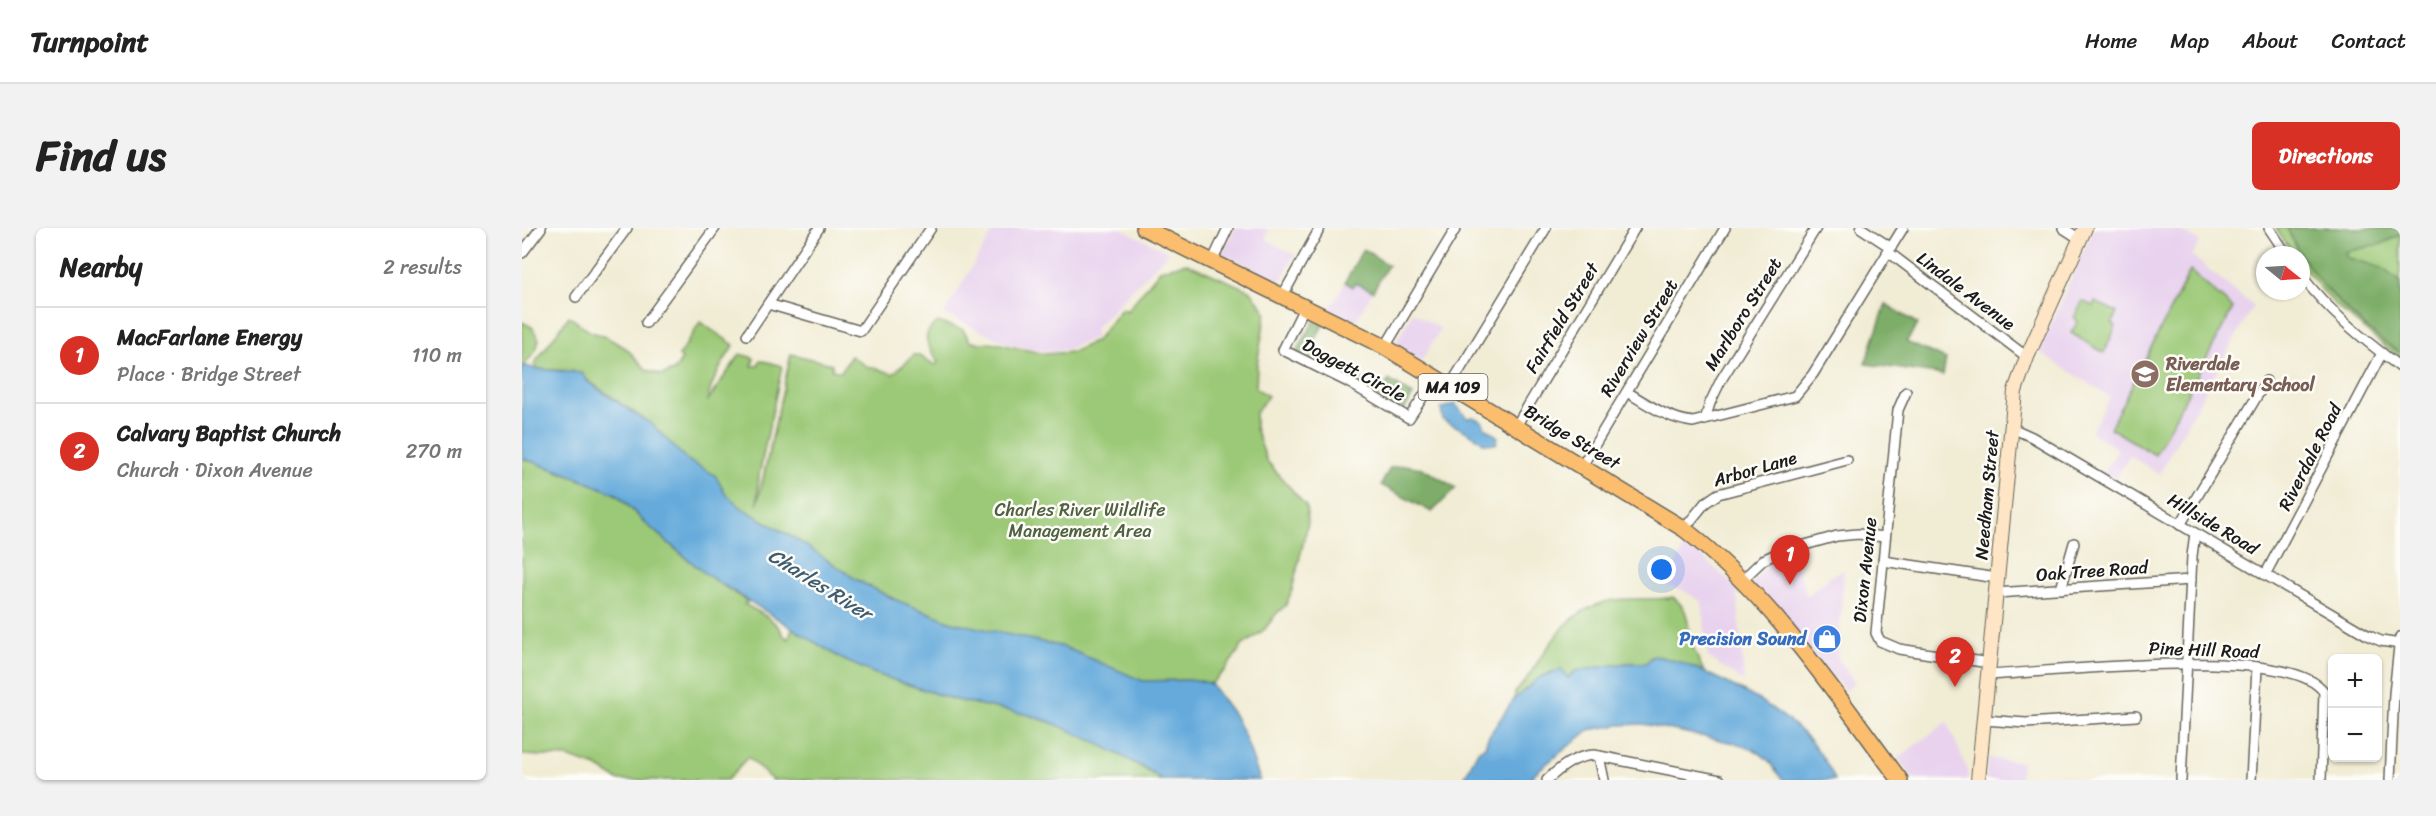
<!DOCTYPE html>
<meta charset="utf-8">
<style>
:root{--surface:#fff;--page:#f2f2f2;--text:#222;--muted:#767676;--line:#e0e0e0;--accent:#d93025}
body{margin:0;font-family:Sriracha,sans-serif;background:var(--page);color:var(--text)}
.controls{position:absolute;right:18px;bottom:18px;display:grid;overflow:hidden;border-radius:9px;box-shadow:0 2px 4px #0004}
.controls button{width:54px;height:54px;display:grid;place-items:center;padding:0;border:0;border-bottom:2px solid var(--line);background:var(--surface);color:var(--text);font:30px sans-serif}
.compass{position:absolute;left:1734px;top:18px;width:54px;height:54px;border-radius:50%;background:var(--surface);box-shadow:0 2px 4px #0004;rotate:108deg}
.you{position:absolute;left:1140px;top:342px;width:21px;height:21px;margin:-15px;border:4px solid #fff;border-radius:50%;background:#1a73e8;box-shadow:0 0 0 9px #1a73e833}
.badge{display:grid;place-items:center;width:39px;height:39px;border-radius:50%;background:var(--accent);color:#fff;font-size:20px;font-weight:700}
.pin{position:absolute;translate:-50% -50px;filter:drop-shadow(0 2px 3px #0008)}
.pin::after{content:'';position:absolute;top:32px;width:21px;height:18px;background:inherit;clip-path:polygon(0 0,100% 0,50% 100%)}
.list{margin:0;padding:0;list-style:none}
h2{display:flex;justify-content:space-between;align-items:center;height:78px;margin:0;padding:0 24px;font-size:26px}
h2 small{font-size:20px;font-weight:400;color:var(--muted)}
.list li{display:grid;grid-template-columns:39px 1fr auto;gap:18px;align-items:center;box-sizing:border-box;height:96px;padding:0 24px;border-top:2px solid var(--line)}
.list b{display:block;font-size:22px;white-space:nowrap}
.list p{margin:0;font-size:20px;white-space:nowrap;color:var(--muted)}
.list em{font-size:20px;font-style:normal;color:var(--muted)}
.map{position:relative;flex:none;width:1878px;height:552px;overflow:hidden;border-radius:9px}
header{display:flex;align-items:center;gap:36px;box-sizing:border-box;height:84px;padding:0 30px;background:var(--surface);border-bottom:2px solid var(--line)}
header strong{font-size:28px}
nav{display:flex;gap:33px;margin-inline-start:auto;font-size:21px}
.intro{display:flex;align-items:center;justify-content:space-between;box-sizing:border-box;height:144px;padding:0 36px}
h1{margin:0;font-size:42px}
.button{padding:15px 27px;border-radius:9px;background:var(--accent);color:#fff;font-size:21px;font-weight:700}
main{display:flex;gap:36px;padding:0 36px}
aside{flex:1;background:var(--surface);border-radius:9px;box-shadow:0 2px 4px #0004}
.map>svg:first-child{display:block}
.built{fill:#e8d2ee}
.green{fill:#9cc977;stroke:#5c724a;stroke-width:1.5}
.forest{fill:#7dad68;stroke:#4c6442;stroke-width:1.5}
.water{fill:#65aadb;stroke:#40637c;stroke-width:1.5}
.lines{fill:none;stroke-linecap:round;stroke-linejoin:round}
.street-casing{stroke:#67655c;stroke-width:12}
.secondary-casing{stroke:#67655c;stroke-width:16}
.primary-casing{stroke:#67655c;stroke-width:18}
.street{stroke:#fff;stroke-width:9}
.secondary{stroke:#fde5c5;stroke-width:14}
.primary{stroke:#fbbe6e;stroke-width:15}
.labels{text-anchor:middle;stroke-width:5;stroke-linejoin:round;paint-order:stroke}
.shield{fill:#fdfcf7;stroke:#605f5e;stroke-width:1.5}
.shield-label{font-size:16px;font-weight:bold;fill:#1c1c1c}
.street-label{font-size:18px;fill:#1c1c1c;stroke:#fdfcf7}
.education-label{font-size:18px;font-weight:bold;fill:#785e54;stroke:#fdfcf7;text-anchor:start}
.park-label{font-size:18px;fill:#4f6140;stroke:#fdfcf7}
.shop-label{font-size:18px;font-weight:bold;fill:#366cbe;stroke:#fdfcf7;text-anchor:end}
.water-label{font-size:20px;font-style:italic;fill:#3d5c72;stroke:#fdfcf7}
</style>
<header>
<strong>Turnpoint</strong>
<nav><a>Home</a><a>Map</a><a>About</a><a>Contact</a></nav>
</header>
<div class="intro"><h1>Find us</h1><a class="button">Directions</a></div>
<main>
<aside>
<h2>Nearby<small>2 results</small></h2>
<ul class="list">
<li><span class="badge">1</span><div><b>MacFarlane Energy</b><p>Place · Bridge Street</p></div><em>110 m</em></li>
<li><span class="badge">2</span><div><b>Calvary Baptist Church</b><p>Church · Dixon Avenue</p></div><em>270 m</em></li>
</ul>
</aside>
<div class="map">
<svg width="1878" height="552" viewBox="0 0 1878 552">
<rect width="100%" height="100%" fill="#fdfcf7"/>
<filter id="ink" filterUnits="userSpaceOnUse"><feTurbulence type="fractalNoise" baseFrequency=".0167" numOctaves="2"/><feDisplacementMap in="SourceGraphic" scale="12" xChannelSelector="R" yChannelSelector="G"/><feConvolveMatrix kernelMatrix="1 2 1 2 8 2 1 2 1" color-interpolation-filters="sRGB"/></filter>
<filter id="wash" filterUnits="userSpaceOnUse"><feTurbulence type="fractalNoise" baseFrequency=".008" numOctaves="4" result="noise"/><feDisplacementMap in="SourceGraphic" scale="24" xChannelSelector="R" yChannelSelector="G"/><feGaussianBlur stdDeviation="1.35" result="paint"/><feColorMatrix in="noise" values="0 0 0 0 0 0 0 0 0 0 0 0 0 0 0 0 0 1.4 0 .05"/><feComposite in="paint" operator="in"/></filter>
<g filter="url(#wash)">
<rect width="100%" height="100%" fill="#f1ecd4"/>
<g class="built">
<polygon points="473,0 598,0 647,24 572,101 574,109 548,120 535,123 514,122 485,115 422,86"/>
<polygon points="713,0 743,0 747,2 744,11 773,27 758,54 700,25"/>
<polygon points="1572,0 1652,0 1678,13 1670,28 1731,78 1637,246 1608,228 1594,251 1582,244 1596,221 1569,204 1588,169 1517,124"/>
<polygon points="823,54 831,58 833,55 851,63 832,96 807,83"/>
<polygon points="891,84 919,101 899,133 873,116"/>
<polygon points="1165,314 1217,363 1215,366 1222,454 1186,429 1180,374 1159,361 1128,354 1140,330 1153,337"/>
<polygon points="1272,326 1285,368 1309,348 1322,342 1316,431 1333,454 1324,463 1229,356 1249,333"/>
<polygon points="1425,494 1447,546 1446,552 1392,552 1376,530"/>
<polygon points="1466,530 1500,534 1498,552 1464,552"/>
</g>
<g class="green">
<polygon points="1754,0 1878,0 1878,131 1812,76 1779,37 1779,27 1772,27"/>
<path d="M664,35L729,63L744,84L735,136L734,160L746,168L733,185V200L745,233L784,278L786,295L770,362L764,377L754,386L743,401L720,418L703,442L689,456L675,452L616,453L542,419L430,394L374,372L335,352L277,313L211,275L172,240L123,192L64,151L50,143L16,141L12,136L47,88L67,103L84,109L104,120L125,142L139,147L152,143L160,131L157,128L178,94L212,117C203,130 187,157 186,172L218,126L232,130L230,138H236L238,132L260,138L237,247L235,277L269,126L310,136V142L319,144L329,128L347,140L351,139L371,146L392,127H396L413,137L416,135C409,119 394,109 416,94L441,102L449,114L478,116L523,126L551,124L575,112L600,80L605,83L638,42Z"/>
<polygon points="1668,43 1711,80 1633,227 1588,200"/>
<polygon points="1560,73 1571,78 1573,74 1595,84 1590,96 1594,98 1582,125 1549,105 1556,93 1552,90"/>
<polygon points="0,94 10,99 17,111 14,122 0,141"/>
<path d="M0,230L86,262L96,268L124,296L159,326L185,347L226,374L222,376C235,383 257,393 261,407L267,411L270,400L320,431L351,445L430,471L507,487L573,510L640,552H250L226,529L205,552H96L75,539L45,529L0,527Z"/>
<path d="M1151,369C1167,382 1164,388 1168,407C1170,420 1176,432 1182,443L1139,429H1129L1125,435H1105L1053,443L1045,450L1041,443C1020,440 1007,461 992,471L993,464C1001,457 1007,447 1013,438C1032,409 1050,381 1087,373C1108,368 1129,374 1151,369Z"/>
</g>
<g class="forest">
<path d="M1765,0H1878V7L1860,16L1823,24L1824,29L1860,40L1878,54V125C1835,97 1784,47 1765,0Z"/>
<polygon points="841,21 866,37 851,63 833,55 831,59 823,54"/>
<polygon points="1364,76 1396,96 1384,114 1424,131 1421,147 1343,136"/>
<polygon points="792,93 801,97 787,123 860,162 867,152 891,167 881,184 774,125"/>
<polygon points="882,237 900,240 934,260 910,284 859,257 868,240"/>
</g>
<g class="water">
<polygon points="3,138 16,141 60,145 66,154 116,188 129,195 165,232 193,247 203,265 221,281 280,315 335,352 374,372 430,394 542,419 621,453 675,452 689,456 712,487 723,509 738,552 640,552 626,542 573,514 531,495 507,487 430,471 351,445 320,431 185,347 124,296 96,267 46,246 0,230 0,141"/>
<path d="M933,176L945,190L951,189L960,193L963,199L976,209L974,216L961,215C954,207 933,198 921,192L919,181Z"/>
<path d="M1131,428C1156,431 1179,442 1201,453C1248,476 1291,502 1313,552H1261L1246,532L1236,524L1217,516L1121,496L1096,497L1067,502L1014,544L1008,552H941L956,523L963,518L966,509L992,471L1017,450L1039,441L1046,450L1053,443L1105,435H1124Z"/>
</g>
</g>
<g filter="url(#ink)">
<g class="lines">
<g class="street-casing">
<g id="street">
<polyline points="1339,0 1368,19"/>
<polyline points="1541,0 1558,11"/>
<polyline points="1747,0 1765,27"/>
<polyline points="1365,23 1505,129"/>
<polyline points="0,25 19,0"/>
<polyline points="690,34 706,0"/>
<path d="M1779,47C1807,84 1841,111 1878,139"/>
<polyline points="761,67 798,0"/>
<polyline points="54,69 105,0"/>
<polyline points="246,76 339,103 409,0"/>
<polyline points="783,78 761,122 826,154 887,190 914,149"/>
<polyline points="124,95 193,0"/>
<polyline points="225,107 297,0"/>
<polyline points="863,119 934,0"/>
<polyline points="928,158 1024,0"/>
<path d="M1105,164C1125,176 1146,191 1171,194L1273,168L1291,146L1381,0"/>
<polyline points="1384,164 1376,182 1354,405 1358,413 1377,421 1467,435"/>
<polyline points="1183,192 1188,175 1199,152 1294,0"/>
<polyline points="994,198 1113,0"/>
<polyline points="1490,200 1510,209 1847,408 1859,413 1878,416"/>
<polyline points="1060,238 1203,0"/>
<polyline points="1658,297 1744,153"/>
<polyline points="1162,301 1183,275 1196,266 1325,232"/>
<polyline points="1361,333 1475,350"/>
<polyline points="1743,347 1860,125"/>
<polyline points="1219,353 1241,332 1258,324 1315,308 1336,306 1363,309"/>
<polyline points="1539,361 1552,315"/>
<polyline points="1474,365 1669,352"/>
<path d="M1466,447C1526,445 1769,414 1802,464L1799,552"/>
<polyline points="1462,492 1504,495 1614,488"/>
<polyline points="1077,528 1082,552"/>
<path d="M1025,552C1039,539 1053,528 1072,527L1198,552"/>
<polyline points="1659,552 1670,328 1673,305"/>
<polyline points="1729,552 1735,440"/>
<polyline points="1868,552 1872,466 1878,409"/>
</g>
</g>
<g class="secondary-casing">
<polyline id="secondary" points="1456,552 1493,163 1505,129 1563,0"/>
</g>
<g class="primary-casing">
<path id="primary" d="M622,0L863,119L1162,301C1250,369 1312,464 1378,552"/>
</g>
<use href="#street" class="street"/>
<use href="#secondary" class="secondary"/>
<use href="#primary" class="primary"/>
</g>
</g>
<defs>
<g id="school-disc" transform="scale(1.5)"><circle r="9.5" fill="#8d6e63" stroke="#fdfcf7"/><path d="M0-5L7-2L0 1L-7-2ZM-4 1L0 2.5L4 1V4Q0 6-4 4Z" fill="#fff"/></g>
<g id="shop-disc" transform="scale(1.5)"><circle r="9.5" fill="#3f7fe0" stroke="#fdfcf7"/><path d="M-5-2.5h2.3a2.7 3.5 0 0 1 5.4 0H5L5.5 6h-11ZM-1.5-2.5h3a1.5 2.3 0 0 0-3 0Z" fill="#fff"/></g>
</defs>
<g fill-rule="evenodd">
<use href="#school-disc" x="1623" y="146"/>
<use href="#shop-disc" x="1305" y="411"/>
</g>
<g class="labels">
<rect class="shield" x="896.5" y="146" width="69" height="26" rx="4.5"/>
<g class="shield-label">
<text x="931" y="165">MA 109</text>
</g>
<g class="street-label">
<text transform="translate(1444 63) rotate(37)" y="6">Lindale Avenue</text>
<text transform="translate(1221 86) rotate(-58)" y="6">Marlboro Street</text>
<text transform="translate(1040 90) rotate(-59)" y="6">Fairfield Street</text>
<text transform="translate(1117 110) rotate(-59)" y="6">Riverview Street</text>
<text transform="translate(832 142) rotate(28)" y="6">Doggett Circle</text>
<text transform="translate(1050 209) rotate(31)" y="6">Bridge Street</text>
<text transform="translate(1788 229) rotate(-63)" y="6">Riverdale Road</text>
<text transform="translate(1233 241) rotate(-16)" y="6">Arbor Lane</text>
<text transform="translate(1465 267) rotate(-85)" y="6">Needham Street</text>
<text transform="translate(1691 296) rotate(31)" y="6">Hillside Road</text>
<text transform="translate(1343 342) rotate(-84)" y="6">Dixon Avenue</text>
<text transform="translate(1570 343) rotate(-4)" y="6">Oak Tree Road</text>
<text transform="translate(1682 422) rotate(2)" y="6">Pine Hill Road</text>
</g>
<g class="education-label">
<text x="1644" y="142">Riverdale<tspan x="1644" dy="21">Elementary School</tspan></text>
</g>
<g class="park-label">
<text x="558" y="288">Charles River Wildlife<tspan x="558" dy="21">Management Area</tspan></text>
</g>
<g class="shop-label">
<text x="1284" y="417">Precision Sound</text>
</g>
<g class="water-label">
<text transform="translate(298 356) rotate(32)" y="7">Charles River</text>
</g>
</g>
</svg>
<div class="controls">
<button>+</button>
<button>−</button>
</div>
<svg class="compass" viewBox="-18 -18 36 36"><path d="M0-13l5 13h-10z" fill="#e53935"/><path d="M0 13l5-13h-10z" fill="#767676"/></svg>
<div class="you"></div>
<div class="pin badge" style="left:1268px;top:357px">1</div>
<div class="pin badge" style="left:1433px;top:459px">2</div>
</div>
</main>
